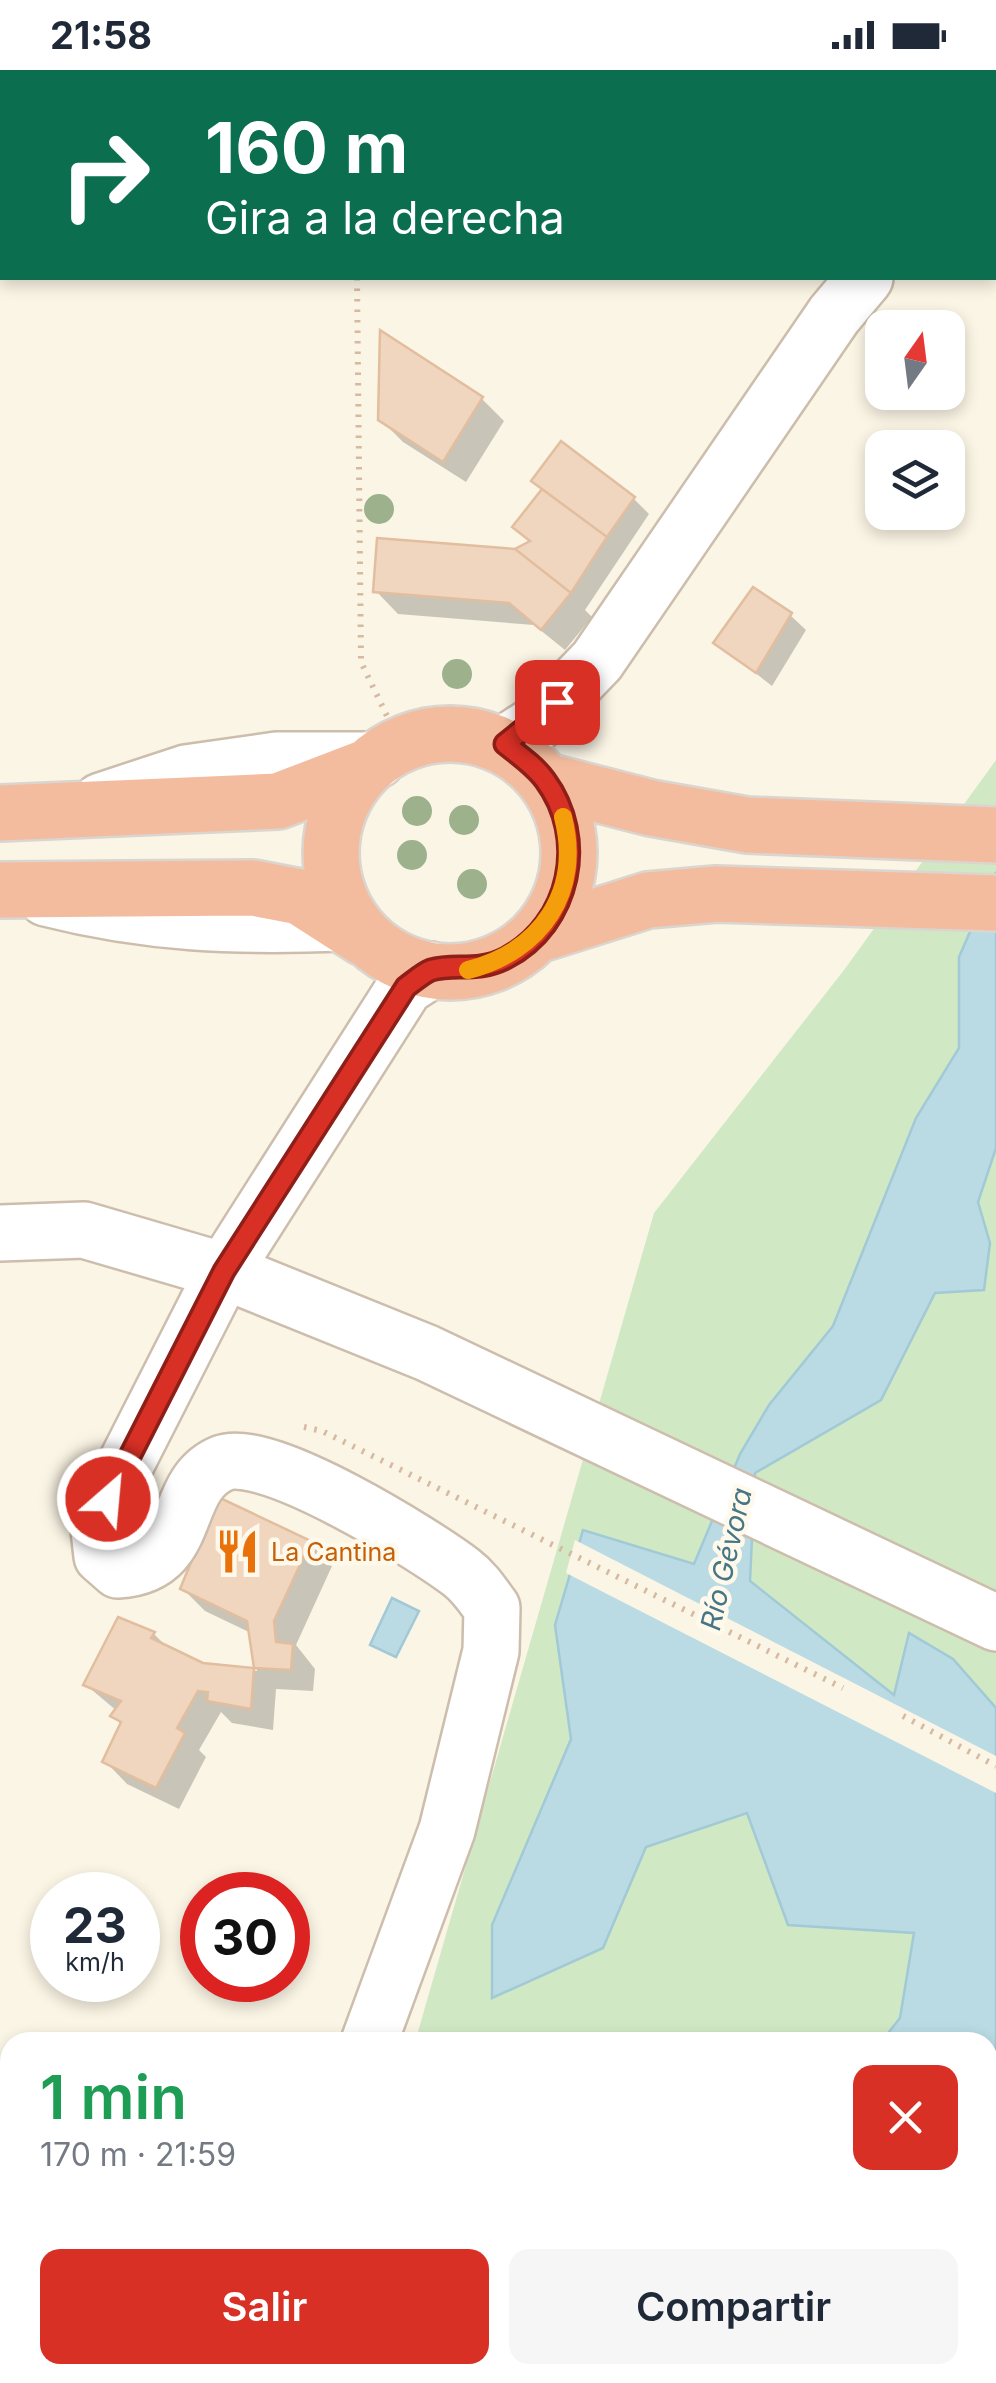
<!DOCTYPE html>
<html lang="es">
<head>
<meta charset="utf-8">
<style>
	:root { --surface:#fff; --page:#f6f6f7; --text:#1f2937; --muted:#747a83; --accent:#d93025 }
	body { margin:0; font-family:Inter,sans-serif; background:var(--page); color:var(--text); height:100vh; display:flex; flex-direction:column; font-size:38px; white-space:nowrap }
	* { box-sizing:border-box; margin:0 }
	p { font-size:32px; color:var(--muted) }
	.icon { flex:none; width:55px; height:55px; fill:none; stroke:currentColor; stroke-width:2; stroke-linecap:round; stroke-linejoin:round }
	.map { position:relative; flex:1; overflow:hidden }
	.side { position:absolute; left:0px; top:1962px; width:998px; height:352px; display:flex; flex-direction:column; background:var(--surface); border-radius:30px 30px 0 0; box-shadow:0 5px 15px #0003 }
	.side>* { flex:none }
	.banner { position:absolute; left:0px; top:0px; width:998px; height:210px; box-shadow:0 5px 15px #0003; background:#0b6e4f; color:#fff; overflow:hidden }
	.needle { width:65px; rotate:14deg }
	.buttons { position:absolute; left:865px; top:240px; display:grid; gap:20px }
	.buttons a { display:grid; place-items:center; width:100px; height:100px; border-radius:20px; background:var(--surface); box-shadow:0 5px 15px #0003; font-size:50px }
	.speed { position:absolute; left:30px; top:1802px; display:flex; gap:20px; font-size:50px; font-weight:700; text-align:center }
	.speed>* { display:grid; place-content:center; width:130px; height:130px; border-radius:50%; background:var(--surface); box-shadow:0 5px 15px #0003; line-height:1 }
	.speed small { font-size:25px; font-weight:400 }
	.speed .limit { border:15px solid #d22; background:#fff; color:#111 }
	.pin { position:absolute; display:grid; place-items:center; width:85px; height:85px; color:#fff; margin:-42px; border-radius:20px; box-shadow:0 5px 15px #0006 }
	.me { position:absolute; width:110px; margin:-55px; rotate:27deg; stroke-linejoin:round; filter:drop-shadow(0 0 8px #0008) }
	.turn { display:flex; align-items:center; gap:35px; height:210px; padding:0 40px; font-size:45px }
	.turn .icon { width:130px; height:130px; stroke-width:2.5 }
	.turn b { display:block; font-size:70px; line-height:85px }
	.round { display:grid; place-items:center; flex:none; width:105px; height:105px; border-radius:20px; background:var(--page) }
	.head { display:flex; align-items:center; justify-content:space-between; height:170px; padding:0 40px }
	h1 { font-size:60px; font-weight:600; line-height:75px; color:#1e9e55 }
	.primary-button { display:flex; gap:20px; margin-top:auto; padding:20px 40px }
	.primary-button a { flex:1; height:115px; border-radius:20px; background:var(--accent); color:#fff; font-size:40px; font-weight:600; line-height:115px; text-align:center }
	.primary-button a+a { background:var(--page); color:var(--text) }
	.status { display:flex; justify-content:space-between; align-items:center; height:70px; padding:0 50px; background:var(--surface); direction:ltr }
	.status svg { height:28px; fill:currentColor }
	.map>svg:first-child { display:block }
</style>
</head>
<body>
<div class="status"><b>21:58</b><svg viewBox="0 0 49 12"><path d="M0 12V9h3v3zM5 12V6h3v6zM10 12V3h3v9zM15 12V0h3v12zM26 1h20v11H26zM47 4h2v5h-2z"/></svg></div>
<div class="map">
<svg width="996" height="2313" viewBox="0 0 996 2313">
	<rect width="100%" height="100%" fill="#fbf5e5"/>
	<path fill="#d0e9c4" d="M996,690V2211L988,2256V1972H415L654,1143L844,900Z
		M319,2305H978L977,2313H317Z"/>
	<path fill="#badbe4" stroke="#a1c9d6" stroke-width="2.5" d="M996,802V1078L978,1132L990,1173L984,1220L935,1223L881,1330L755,1403L750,1511L894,1625L909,1563L953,1589L996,1638V2002L988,2010V1972H881L900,1948L914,1863L788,1855L747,1743L646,1777L603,1878L492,1928V1855L571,1669L555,1555L583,1460L694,1494L740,1384L769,1335L833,1256L916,1048L959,978V887Z
		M392,1528L419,1541L396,1587L370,1575Z
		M529,2305H823L822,2313H525Z"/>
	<path fill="#fbf5e5" d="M575,1470L996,1686V1723L566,1503Z"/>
	<path fill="#0003" d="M650,0H838L840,2H653Z
		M482,329L504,351L466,412L403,372L380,349Z
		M634,429L649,444L585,540L592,547L565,580L534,555L398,544L376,521L516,482L531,473L515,457Z
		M790,545L806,560L772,616L716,572Z
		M310,1473L332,1496L296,1575L315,1599L313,1621L276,1619L273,1660L232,1653L221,1642L199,1680L206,1687L179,1739L127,1714L105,1691L122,1655L113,1646L117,1641L86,1615L119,1550L154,1564L169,1579L202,1596L257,1601L251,1563L205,1541L183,1519Z"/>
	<path fill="#f0d6be" stroke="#e2be9f" stroke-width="2.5" d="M380,260L483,327L443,392L378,350Z
		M561,371L635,427L607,467L531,411Z
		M542,419L607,467L571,523L515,479L530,471L512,457Z
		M377,468L515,479L571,523L541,560L509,533L373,522Z
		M753,517L792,543L756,603L713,573Z
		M218,1427L311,1471L274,1551L276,1572L293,1574L291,1600L254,1598L247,1551L180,1519Z
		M118,1547L155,1562L151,1568L203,1593L254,1598L251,1639L207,1631L208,1622L198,1621L177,1658L185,1663L156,1718L102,1692L121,1652L110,1646L121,1631L83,1615Z"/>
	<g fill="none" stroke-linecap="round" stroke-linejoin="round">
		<defs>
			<path id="minor" d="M995,52L996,51
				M505,674L537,653L597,591L834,245L865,208
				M101,731L186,703L277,690H377
				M46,828C148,854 236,857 342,853
				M0,1163L84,1160L224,1201L427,1283L996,1553
				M369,1972L447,1760L491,1581L492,1538C483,1526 475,1513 462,1503C424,1474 267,1376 223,1393C168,1415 197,1495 118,1500L102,1486L99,1460L108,1429L224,1201L405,917L431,900
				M223,2313L226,2305"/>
			<path id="highway" d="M331 783a119 119 0 1 1 238 0a119 119 0 1 1-238 0Z
				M546,711L651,738L747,755L996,765
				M0,743L278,731L367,697
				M0,820L253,818L300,827L364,868
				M537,865L648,830L716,824L996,833"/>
		</defs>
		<use href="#minor" stroke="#cdbdac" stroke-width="60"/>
		<use href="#highway" stroke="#dbd5d0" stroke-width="60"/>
		<path stroke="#d5baa1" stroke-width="6" stroke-dasharray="2.5 8" stroke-linecap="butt" d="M354,0V2
			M357,208L361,592L387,646
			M304,1357L322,1361L843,1618
			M903,1646L996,1696
			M988,2313L996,2292"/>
		<use href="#minor" stroke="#fff" stroke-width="55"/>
		<use href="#highway" stroke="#f4bc9e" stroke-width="55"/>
		<defs>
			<path id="rail" d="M0,2266H10
				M885,2305L996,2311"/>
		</defs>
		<use href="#rail" stroke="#b8a4c5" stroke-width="11"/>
		<use href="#rail" stroke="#fef9eb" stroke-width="8" stroke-dasharray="22" stroke-linecap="butt"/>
	</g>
	<g fill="#9cb18c">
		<circle cx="379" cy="439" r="15"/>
		<circle cx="457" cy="604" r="15"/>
		<circle cx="417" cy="741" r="15"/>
		<circle cx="464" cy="750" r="15"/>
		<circle cx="412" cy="785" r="15"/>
		<circle cx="472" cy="814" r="15"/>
	</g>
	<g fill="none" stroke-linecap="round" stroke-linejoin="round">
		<defs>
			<path id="route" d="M108,1429L224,1201L406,917C413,912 423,903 431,900C455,893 477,903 506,888C571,854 588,768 545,710C535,696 519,685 505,674L557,632"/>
		</defs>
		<use href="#route" stroke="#8d1f18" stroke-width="25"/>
		<use href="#route" stroke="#d93025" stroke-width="18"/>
		<path stroke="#f59e0b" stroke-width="18" d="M468,900C542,881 582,821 563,747"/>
	</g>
	<defs>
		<symbol id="restaurant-bare" viewBox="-9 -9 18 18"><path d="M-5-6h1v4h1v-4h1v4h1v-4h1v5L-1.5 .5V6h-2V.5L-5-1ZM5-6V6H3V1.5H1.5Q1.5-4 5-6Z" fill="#e8710a" stroke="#fef9eb" stroke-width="2.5" paint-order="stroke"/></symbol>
	</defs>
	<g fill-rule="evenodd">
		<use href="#restaurant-bare" x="206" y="1450" width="63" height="63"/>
	</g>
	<g text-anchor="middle" stroke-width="9" stroke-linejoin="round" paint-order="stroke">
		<g font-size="25" fill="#c56008" stroke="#fef9eb" text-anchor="start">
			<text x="271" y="1491">La Cantina</text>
		</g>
		<g font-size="28" font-style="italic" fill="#467686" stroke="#fef9eb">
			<text transform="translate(726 1489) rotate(-77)" y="10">Río Gévora</text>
		</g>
	</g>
</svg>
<div class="buttons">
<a><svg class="needle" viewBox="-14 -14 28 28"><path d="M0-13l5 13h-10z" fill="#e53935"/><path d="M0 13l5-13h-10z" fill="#747a83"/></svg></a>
<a><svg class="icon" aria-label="layers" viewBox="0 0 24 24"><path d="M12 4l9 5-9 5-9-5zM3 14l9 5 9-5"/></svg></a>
</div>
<div class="speed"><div>23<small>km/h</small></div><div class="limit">30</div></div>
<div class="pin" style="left:557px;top:632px;background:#d93025"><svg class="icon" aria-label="arrive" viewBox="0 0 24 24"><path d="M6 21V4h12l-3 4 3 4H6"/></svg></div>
<svg class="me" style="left:108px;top:1429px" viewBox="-20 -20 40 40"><circle r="17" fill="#d93025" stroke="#fff" stroke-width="3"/><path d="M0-11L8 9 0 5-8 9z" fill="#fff"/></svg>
<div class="banner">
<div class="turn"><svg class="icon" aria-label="right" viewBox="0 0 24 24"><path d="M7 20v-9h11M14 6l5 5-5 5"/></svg><div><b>160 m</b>Gira a la derecha</div></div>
</div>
<section class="side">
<div class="head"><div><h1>1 min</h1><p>170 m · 21:59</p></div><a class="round" style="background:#d93025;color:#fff"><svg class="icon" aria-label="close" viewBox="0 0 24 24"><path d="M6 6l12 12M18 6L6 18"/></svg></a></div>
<div class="primary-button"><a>Salir</a><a>Compartir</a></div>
</section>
</div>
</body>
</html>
